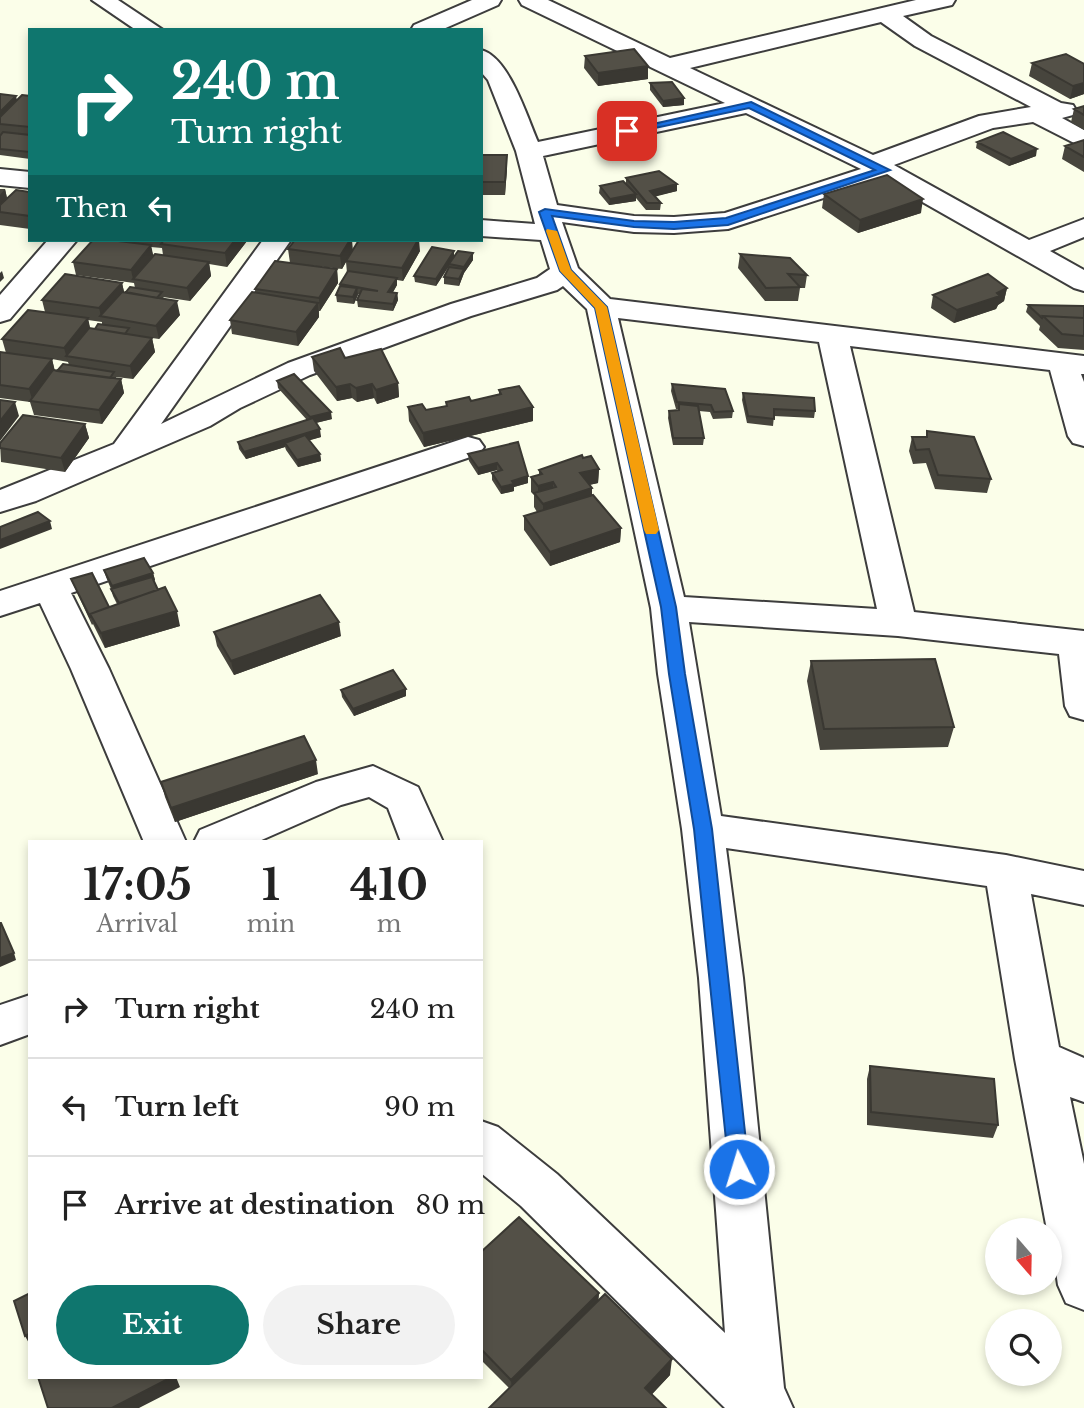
<!DOCTYPE html>
<html lang="en">
<head>
<meta charset="utf-8">
<style>
	:root { --surface:#fff; --page:#f2f2f2; --text:#222; --muted:#767676; --line:#e0e0e0; --accent:#0f766e }
	body { margin:0; font-family:"Libre Baskerville",serif; background:var(--page); color:var(--text); height:100vh; display:flex; flex-direction:column; font-size:26px; white-space:nowrap }
	* { box-sizing:border-box; margin:0 }
	p { font-size:23px; color:var(--muted) }
	.icon { flex:none; width:38px; height:38px; fill:none; stroke:currentColor; stroke-width:2; stroke-linecap:round; stroke-linejoin:round }
	.map { position:relative; flex:1; overflow:hidden }
	.panel { position:absolute; left:28px; top:840px; width:455px; height:539px; display:flex; flex-direction:column; background:var(--surface); border-radius:0px; box-shadow:0 4px 10px #0003 }
	.panel>* { flex:none }
	.banner { position:absolute; left:28px; top:28px; width:455px; height:214px; border-radius:0px; box-shadow:0 4px 10px #0003; background:#0f766e; color:#fff; overflow:hidden }
	.needle { width:46px; rotate:160deg }
	.tools { position:absolute; left:985px; top:1218px; display:grid; gap:14px }
	.tools a { display:grid; place-items:center; width:77px; height:77px; border-radius:50%; background:var(--surface); box-shadow:0 4px 10px #0003; font-size:35px }
	.pin { position:absolute; display:grid; place-items:center; width:60px; height:60px; color:#fff; margin:-30px; border-radius:14px; box-shadow:0 4px 10px #0006 }
	.me { position:absolute; width:77px; margin:-38px; rotate:355deg; stroke-linejoin:round; filter:drop-shadow(0 0 5px #0008) }
	.turn { display:flex; align-items:center; gap:24px; height:147px; padding:0 28px; font-size:32px }
	.turn .icon { width:91px; height:91px; stroke-width:2.5 }
	.turn b { display:block; font-size:49px; line-height:60px }
	.then { display:flex; align-items:center; height:66px; padding:0 28px; background:#0003; gap:14px; font-size:26px }
	.eta { display:flex; justify-content:space-evenly; align-items:center; height:119px; text-align:center }
	.eta b { font-size:42px; font-weight:700; line-height:49px }
	.button { display:flex; gap:14px; margin-top:auto; padding:14px 28px }
	.button a { flex:1; height:80px; border-radius:42px; background:var(--accent); color:#fff; font-size:28px; font-weight:700; line-height:80px; text-align:center }
	.button a+a { background:var(--page); color:var(--text) }
	ul { padding:0; list-style:none }
	li { display:flex; align-items:center; gap:21px; height:98px; padding:0 28px; border-top:2px solid var(--line) }
	li div { flex:1 }
	li b { display:block; font-size:26px }
	li em { font-style:normal }
	.map>svg:first-child { display:block }
</style>
</head>
<body>
<div class="map">
<svg width="1084" height="1408" viewBox="0 0 1084 1408">
	<rect width="100%" height="100%" fill="#fbfee9"/>
	<g fill="none" stroke-linecap="round" stroke-linejoin="round">
		<defs>
			<path id="minor" d="M92,0H118L163,30H136Z
				M472,0H501L498,5L441,30H411L414,25Z
				M519,0H548L670,58L916,0H955L952,5L903,16L931,36L1061,103L1073,105L1076,110L1073,115L1062,118L1084,130V148L1033,122L993,128L894,165L1029,240L1084,219V237L1050,251L1084,270V291L1074,288L882,179L728,229L674,233L634,232L562,222L578,268L610,299L1084,356V374H1081L1084,382V446L1073,443L1068,436L1050,370L850,346L914,612L1084,631V720L1070,716L1065,706L1059,654L898,636L689,622L721,816L1006,855L1084,871V905L1031,894L1059,1047L1084,1058V1102L1070,1097L1084,1164V1310L1066,1303L1058,1285L1050,1230H1047L1015,1059L987,886L726,848L743,978L784,1388L793,1408H725L521,1206L481,1173V1121L498,1127L557,1174L725,1333L699,978L682,829L658,674L651,608L587,309L563,286L557,290L471,316L310,375L240,408L210,426L36,501L0,512V490L114,444L263,240H291L161,424L288,363L451,304L537,278L550,269L541,240L481,236V220L535,224L516,151L488,80L481,72V50C509,57 527,117 538,142L725,103L522,5ZM881,22L915,46L1031,107L979,116L873,155L690,68ZM746,113L861,169L725,213L674,217L634,216L557,205L543,156ZM618,318L819,342L877,609L684,597Z
				M0,169L30,172V188L0,185Z
				M48,240H77L10,319L0,322V295Z
				M468,437L479,440L484,447L479,454L71,593L109,669L186,842H144L71,669L40,603L0,616V591Z
				M373,766L418,787L443,842H401L388,808L369,797L341,805L257,842H194L200,830L316,782Z
				M30,995V1034L0,1045V1005Z"/>
		</defs>
		<use href="#minor" stroke="#3d3d3d" stroke-width="4"/>
		<use href="#minor" fill="#fff" fill-rule="evenodd"/>
	</g>
	<path fill="#47453d" fill-rule="evenodd" d="M585,56L648,66V79L598,86L584,68Z
		M1032,63L1084,64V94L1070,99L1029,76Z
		M650,83L684,105L663,107L650,90Z
		M0,94L17,100L30,96V159L0,155Z
		M1084,106V130L1071,122L1074,109Z
		M1084,140V172L1062,159L1065,146Z
		M977,142L1036,156L1009,166L976,148Z
		M481,155L507,167L505,195H481Z
		M626,178L677,184V191L655,196L661,203L660,210H646L636,198V201L609,205L599,193L600,186L626,183Z
		M0,189H5L7,198L30,192V229L0,225Z
		M824,194L921,213L858,233L822,208Z
		M93,240L247,241L227,267L209,264L211,276L190,301L163,297L180,315L159,339L152,338L155,352L133,379L116,377V379H121L124,393L102,424L34,415L30,402L0,398V352L6,353L2,339L45,312L42,300L122,283L124,292H126L135,288L134,283L76,275L73,262ZM151,247L162,248L163,255L153,256ZM88,320L102,322V325L95,329H90ZM52,359L68,362L69,365L57,371H55Z
		M288,249H353L420,251L403,281L397,280V285L393,292L397,293L398,300L393,311L358,307L357,300L360,295L358,294L354,304L337,302L336,295L340,287V284L347,273L346,262L342,269L290,263Z
		M473,253V260L464,273L459,286L444,284V277L449,266L436,286L415,282L414,276L454,256Z
		M740,254L807,275L805,288H800L798,301H765L738,268Z
		M337,269L338,283L320,311H319V317L298,346L232,334L230,320L256,293L255,289Z
		M1007,288L1004,301L998,305L996,309L954,323L931,308L933,295Z
		M1028,305L1084,306V350L1058,348L1039,330L1040,326L1026,312Z
		M312,357L345,358L398,383L399,397L377,404L374,398L357,402L352,398L337,401L314,371Z
		M277,381L332,419L316,423L321,437L309,440L320,454L321,461L298,467L286,450L285,447L246,459L239,449L238,442L307,420L278,388Z
		M672,384L733,411L732,418L713,419L710,412L699,411L704,438L703,445H673L668,418L669,411L678,410V409H676L671,391Z
		M499,390L533,407V421L424,447L409,421L408,407L426,410L446,406V402L471,401L499,394Z
		M743,393L815,411L814,418L774,416L773,426L747,423L742,400Z
		M85,424L89,438L65,472L1,462L0,443Z
		M927,431L991,479L987,493L935,489L926,463L913,464L909,451L912,437H926Z
		M518,442L528,476V483L514,487V491L501,494L492,480V473L498,472L497,470L478,475L469,461L468,454Z
		M583,458L599,469L598,483L589,485L592,495L621,528L620,542L550,566L524,530V516L537,512L534,507V495L531,492V477L539,475V470Z
		M104,570L153,573L155,580L154,581L158,590L180,626L105,648L93,624L92,625L74,586L71,579L109,607L117,604L113,596L111,589L106,577Z
		M214,632L341,636L234,675L217,646Z
		M811,661L954,727L948,747L820,750L807,681Z
		M341,690L406,696L354,716L342,697Z
		M318,774L175,822L165,797L161,782Z
		M870,1066L998,1125L993,1138L867,1125V1079Z
		M481,1252L599,1293L598,1301L670,1375L652,1394L509,1388L481,1360Z"/>
	<path fill="#3a3832" d="M648,66V79L598,86V73Z
		M1084,83V94L1070,99L1073,86Z
		M16,96L19,108L0,124V112Z
		M684,98V105L663,107V101Z
		M1037,149L1036,156L1009,166L1011,159Z
		M507,155V167L505,195V182Z
		M677,184V191L650,198V191Z
		M5,189L8,203L0,212V195Z
		M636,194V201L609,205L610,199Z
		M923,199L921,213L858,233L860,220Z
		M235,240L247,241L227,267L225,253Z
		M350,240H352L353,251L346,261V262L342,269L340,256Z
		M418,240H419L420,251L403,281L402,268Z
		M151,245L154,259L133,279L134,284L131,270Z
		M454,251V258L436,286V279Z
		M473,253V260L464,273L459,286V279L464,267Z
		M209,262L211,276L190,301L187,288Z
		M337,269L338,283L320,311L319,298Z
		M2,271L4,278L0,282V273Z
		M397,278V285L389,299L388,292Z
		M122,283L125,296L101,316L99,308Z
		M357,288L358,295L354,304L353,297Z
		M1007,288L1004,301L998,305L996,309L954,323L957,310Z
		M397,293L398,300L393,311V304Z
		M177,301L180,315L159,339L156,326Z
		M318,303L319,317L298,346L296,332Z
		M88,318L91,332L66,356L68,362L64,348Z
		M152,338L155,352L133,379L130,366Z
		M52,359L55,373L33,402L29,389Z
		M121,379L124,393L102,424L99,410Z
		M398,383L399,397L377,404L376,390Z
		M350,384L352,398L337,401L336,387Z
		M372,384L374,398L357,402L356,388Z
		M15,402L19,416L0,441V421Z
		M533,407V421L424,447L423,433Z
		M331,412L332,419L311,424L310,417Z
		M85,424L89,438L65,472L61,458Z
		M320,429L321,437L287,447L285,443V447L246,459L244,452Z
		M320,454L321,461L298,467L297,460Z
		M497,463V470L478,475V468Z
		M599,469L598,483L580,487V473Z
		M528,476V483L514,487V491L501,494V487L512,481Z
		M553,482V496L538,498V486Z
		M592,488V502L543,519V504Z
		M50,521L52,529L0,549V540Z
		M621,528L620,542L550,566V552Z
		M153,573L155,580L114,593L112,586Z
		M177,611L180,626L105,648L101,633Z
		M339,622L341,636L234,675L231,661Z
		M406,689V696L354,716L353,709Z
		M316,760L318,774L175,822L171,808Z
		M14,953L16,960L0,967V958Z
		M599,1293L598,1305L512,1391L511,1380Z
		M30,1333V1345L25,1336Z
		M672,1359L670,1375L643,1404L645,1388Z
		M172,1377H176L180,1387L139,1408H112Z"/>
	<path fill="#535047" stroke="#3a3832" stroke-width="2" d="M634,49L648,66L598,73L585,56Z
		M1066,54L1084,64V83L1073,86L1032,63Z
		M672,82L684,98L663,101L650,83Z
		M0,94L16,96L0,112Z
		M22,95L30,96V127L0,124V117Z
		M1084,106V115L1074,109Z
		M3,132L30,135V152L0,149V136Z
		M1003,132L1037,149L1011,159L977,142Z
		M1084,140V157L1065,146Z
		M481,155H507L505,182H481Z
		M659,171L677,184L650,191L661,203H647L626,178Z
		M887,175L923,199L860,220L824,194Z
		M623,181L636,194L610,199L600,186Z
		M16,190L30,192V216L0,212V205Z
		M93,240H110L151,245L131,270L73,262Z
		M164,240H235L225,253L161,244Z
		M295,240H350L340,256L288,249Z
		M359,240H418L402,268L346,261Z
		M432,247L454,251L436,279L414,276Z
		M458,251L473,253L464,267L449,264Z
		M155,254L209,262L187,288L133,279Z
		M740,254L790,258L807,275L788,274L800,287L766,288Z
		M275,261L337,269L319,298L255,289Z
		M449,267L464,269L459,279L444,277Z
		M348,271L397,278L388,292L397,293L393,304L357,300L362,289L378,291L340,284Z
		M65,274L122,283L99,308L42,300Z
		M988,274L1007,288L997,293L1000,296L957,310L933,295Z
		M340,286L357,288L353,297L336,295Z
		M130,287L162,292L157,298L126,292Z
		M122,292L177,301L156,326L100,316Z
		M252,292L318,303L296,332L230,320Z
		M1028,305L1084,306V318L1043,316L1042,318Z
		M28,310L88,318L64,348L2,339Z
		M1043,316L1084,318V336L1062,334Z
		M98,324L129,328L125,334L95,329Z
		M89,328L152,338L130,366L66,356Z
		M340,348L345,358L381,349L398,383L376,390L372,384L356,388L350,384L336,387L312,357Z
		M0,352L52,359L29,389L0,385Z
		M63,364L114,372L110,378L57,371Z
		M53,370L121,379L99,410L30,401Z
		M294,374L331,412L310,417L277,381Z
		M672,384L725,389L733,411L714,412L711,405L677,402Z
		M519,386L533,407L423,433L408,407L422,404L426,410L447,406L446,402L469,397L471,401L501,394L499,390Z
		M743,393L814,398L815,411L774,409V419L748,416Z
		M0,400L15,402L0,421Z
		M679,404L698,406L704,438H673L669,411L679,410Z
		M23,415L85,424L61,458L0,448V443Z
		M313,418L320,429L244,452L238,442Z
		M927,431L974,437L991,479L938,475L929,449L916,450L912,437H927Z
		M305,435L320,454L297,460L285,443Z
		M518,442L528,476L512,481L514,484L501,487L492,473L502,470L497,463L478,468L468,454Z
		M582,455L583,458L591,456L599,469L580,473L592,488L543,504L534,493L556,487L553,482L538,486L531,477L542,474L539,470Z
		M593,495L621,528L550,552L524,516Z
		M38,512L50,521L0,540V527Z
		M144,558L153,573L112,586L104,570Z
		M92,573L109,607L90,614L91,617H90L71,579Z
		M152,577L158,590L119,603L111,589Z
		M165,587L177,611L101,633L90,614Z
		M320,595L339,622L231,661L214,632Z
		M935,659L954,727L824,729L811,661Z
		M393,670L406,689L353,709L341,690Z
		M304,736L316,760L171,808L161,782Z
		M0,923H1L14,953L0,958Z
		M870,1066L994,1079L998,1125L871,1112Z
		M519,1217L599,1293L511,1380L481,1349V1252Z
		M30,1293V1333L25,1336L14,1301Z
		M605,1294L672,1359L645,1388L666,1408H489Z
		M38,1377H172L112,1408H48Z"/>
	<path fill="#1a73e8" stroke="#114b97" stroke-width="2" d="M751,102L890,170L728,225L674,229L634,227L552,216L571,270L607,307L676,607L685,674L712,829L749,1169L746,1176L739,1179L732,1176L729,1169L694,829L669,674L661,607L595,308L560,271L539,212L545,209L634,221L674,222L726,218L875,170L749,108L627,134L622,131Z"/>
	<path fill="#f59e0b" d="M547,229L557,231L571,270L607,307L659,530L656,534H646L644,530L595,308L560,271L546,231Z"/>
</svg>
<div class="tools">
<a><svg class="needle" viewBox="-14 -14 28 28"><path d="M0-13l5 13h-10z" fill="#e53935"/><path d="M0 13l5-13h-10z" fill="#767676"/></svg></a>
<a><svg class="icon" aria-label="search" viewBox="0 0 24 24"><circle cx="10" cy="10" r="6"/><path d="M15 15l6 6"/></svg></a>
</div>
<div class="pin" style="left:627px;top:131px;background:#d93025"><svg class="icon" aria-label="arrive" viewBox="0 0 24 24"><path d="M6 21V4h12l-3 4 3 4H6"/></svg></div>
<svg class="me" style="left:739px;top:1169px" viewBox="-20 -20 40 40"><circle r="17" fill="#1a73e8" stroke="#fff" stroke-width="3"/><path d="M0-11L8 9 0 5-8 9z" fill="#fff"/></svg>
<div class="banner">
<div class="turn"><svg class="icon" aria-label="right" viewBox="0 0 24 24"><path d="M7 20v-9h11M14 6l5 5-5 5"/></svg><div><b>240 m</b>Turn right</div></div>
<div class="then">Then<svg class="icon" aria-label="left" viewBox="0 0 24 24"><path d="M17 20v-9H6M10 6l-5 5 5 5"/></svg></div>
</div>
<section class="panel">
<div class="eta">
<div><b>17:05</b><p>Arrival</p></div>
<div><b>1</b><p>min</p></div>
<div><b>410</b><p>m</p></div>
</div>
<ul>
<li><svg class="icon" aria-label="right" viewBox="0 0 24 24"><path d="M7 20v-9h11M14 6l5 5-5 5"/></svg><div><b>Turn right</b></div><em>240 m</em></li>
<li><svg class="icon" aria-label="left" viewBox="0 0 24 24"><path d="M17 20v-9H6M10 6l-5 5 5 5"/></svg><div><b>Turn left</b></div><em>90 m</em></li>
<li><svg class="icon" aria-label="arrive" viewBox="0 0 24 24"><path d="M6 21V4h12l-3 4 3 4H6"/></svg><div><b>Arrive at destination</b></div><em>80 m</em></li>
</ul>
<div class="button"><a>Exit</a><a>Share</a></div>
</section>
</div>
</body>
</html>
